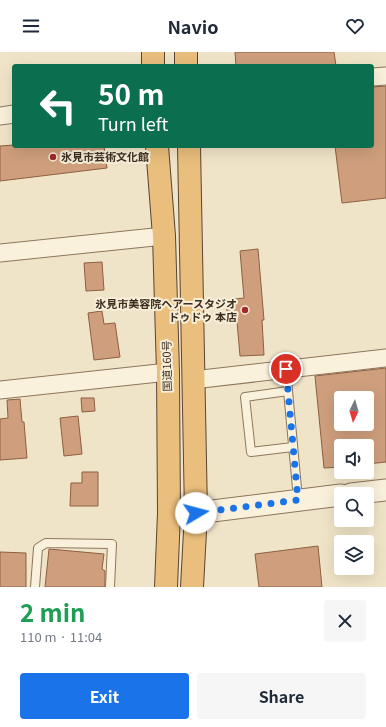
<!DOCTYPE html>
<html lang="en">
<head>
<meta charset="utf-8">
<style>
	:root { --surface:#fff; --page:#f6f6f7; --text:#1f2937; --muted:#747a83; --accent:#1a73e8 }
	body { margin:0; font-family:Georgia,"Noto Sans JP",serif; background:var(--page); color:var(--text); height:100vh; display:flex; flex-direction:column; font-size:15px; white-space:nowrap }
	* { box-sizing:border-box; margin:0 }
	p { font-size:13px; color:var(--muted) }
	.icon { flex:none; width:22px; height:22px; fill:none; stroke:currentColor; stroke-width:2; stroke-linecap:round; stroke-linejoin:round }
	.map { position:relative; height:535px; overflow:hidden }
	.side { display:flex; flex-direction:column; background:var(--surface); flex:1 }
	.side>* { flex:none }
	.top-card { position:absolute; left:12px; top:12px; width:362px; height:84px; border-radius:4px; box-shadow:0 4px 16px #0002; background:#0b6e4f; color:#fff; overflow:hidden }
	.needle { width:26px; rotate:185deg }
	.fabs { position:absolute; left:334px; top:339px; display:grid; gap:8px }
	.fabs a { display:grid; place-items:center; width:40px; height:40px; border-radius:4px; background:var(--surface); box-shadow:0 4px 16px #0002; font-size:20px }
	.pin { position:absolute; display:grid; place-items:center; width:34px; height:34px; color:#fff; margin:-17px; border:2px solid #fff; border-radius:50%; box-shadow:0 1px 4px #0007 }
	.me { position:absolute; width:44px; margin:-22px; rotate:82deg; stroke-linejoin:round; filter:drop-shadow(0 0 3px #0008) }
	.turn { display:flex; align-items:center; gap:14px; height:84px; padding:0 20px; font-size:18px }
	.turn .icon { width:52px; height:52px; stroke-width:2.5 }
	.turn b { display:block; font-size:28px; line-height:34px }
	.round { display:grid; place-items:center; flex:none; width:42px; height:42px; border-radius:4px; background:var(--page) }
	.overview { display:flex; align-items:center; justify-content:space-between; height:68px; padding:0 20px }
	h1 { font-size:24px; font-weight:700; line-height:30px; color:#1e9e55 }
	.primary-button { display:flex; gap:8px; margin-top:auto; padding:8px 20px }
	.primary-button a { flex:1; height:46px; border-radius:4px; background:var(--accent); color:#fff; font-size:16px; font-weight:700; line-height:46px; text-align:center }
	.primary-button a+a { background:var(--page); color:var(--text) }
	header { display:flex; justify-content:space-between; align-items:center; height:52px; padding:0 20px; background:var(--surface); font-size:18px; font-weight:700 }
	.map>svg:first-child { display:block }
</style>
</head>
<body>
<header><svg class="icon" aria-label="menu" viewBox="0 0 24 24"><path d="M4 6h16M4 12h16M4 18h16"/></svg>Navio<svg class="icon" aria-label="heart" viewBox="0 0 24 24"><path d="M12 20l-8-8c-3-5 5-10 8-4 3-6 11-1 8 4z"/></svg></header>
<div class="map">
<svg width="386" height="535" viewBox="0 0 386 535">
	<rect width="100%" height="100%" fill="#f0e4c8"/>
	<path fill="#cf9f7d" stroke="#8d5f41" fill-rule="evenodd" d="M235,0H334L336,14H236Z
		M386,34V146L342,151L335,94H372V35Z
		M14,93V94H104L107,116L0,129V94Z
		M258,197L264,268H262L264,303L240,304L237,270H228L226,248L244,246L240,199Z
		M102,210L104,238L86,239L84,211Z
		M102,259L104,272L115,271L120,305L94,308L88,261Z
		M386,316V410L367,412V394H341V415L324,416L315,324ZM341,346H367V372H341Z
		M81,346H94L95,359L82,360Z
		M20,347L22,370H24L27,406L0,408V367L8,366L7,348Z
		M78,364L82,402L64,404L60,366Z
		M82,420H98V454H70L71,431H82Z
		M318,494L322,535H259L255,502Z
		M49,497L104,502L102,517L105,519V535H45Z
		M0,500L26,501V535H0Z"/>
	<g fill="none" stroke-linecap="round" stroke-linejoin="round">
		<defs>
			<path id="service" d="M286,317L298,447
				M288,339L245,345L251,400L293,395
				M35,535L38,496L46,491L112,492L110,535"/>
			<path id="minor" d="M372,25L386,24
				M0,64L14,62
				M0,201L164,184
				M193,328L386,306
				M0,338L168,320"/>
			<path id="tertiary" d="M351,442L386,438
				M169,461H196L341,443"/>
			<path id="trunk" d="M153,0V14
				M186,0V14
				M157,94L164,184L168,320L169,461L166,535
				M189,94L196,461L192,535"/>
		</defs>
		<use href="#service" stroke="#8d765c" stroke-width="10"/>
		<use href="#minor" stroke="#8d765c" stroke-width="19"/>
		<use href="#tertiary" stroke="#8d765c" stroke-width="23"/>
		<use href="#trunk" stroke="#5b4430" stroke-width="24"/>
		<use href="#service" stroke="#faf1dc" stroke-width="8"/>
		<use href="#minor" stroke="#faf1dc" stroke-width="17"/>
		<use href="#tertiary" stroke="#faf1dc" stroke-width="21"/>
		<use href="#trunk" stroke="#eabe7c" stroke-width="22"/>
	</g>
	<g fill="none" stroke-linecap="round" stroke-linejoin="round">
		<path stroke="#1a73e8" stroke-width="7" stroke-dasharray="0 12.6" d="M196,461L298,448L286,317"/>
	</g>
	<g fill="#9e2a2b" stroke="#f7eed8" stroke-width="1.5">
		<circle cx="53" cy="105" r="4"/>
		<circle cx="245" cy="258" r="4"/>
	</g>
	<g text-anchor="middle" stroke-width="4" stroke-linejoin="round" paint-order="stroke">
		<g font-size="11" font-weight="bold" fill="#3d2e20" stroke="#f7eed8" text-anchor="start">
			<text x="61" y="109">氷見市芸術文化館</text>
			<text x="237" y="256" text-anchor="end">氷見市美容院ヘアースタジオ<tspan x="237" dy="13">ドゥドゥ 本店</tspan></text>
		</g>
		<g font-size="11" fill="#3d2e20" stroke="#f7eed8">
			<text transform="translate(167 314) rotate(-91)" y="4">国道160号</text>
		</g>
	</g>
</svg>
<div class="fabs">
<a><svg class="needle" viewBox="-14 -14 28 28"><path d="M0-13l5 13h-10z" fill="#e53935"/><path d="M0 13l5-13h-10z" fill="#747a83"/></svg></a>
<a><svg class="icon" aria-label="sound" viewBox="0 0 24 24"><path d="M4 9h4l5-4v14l-5-4H4zM17 9q2 3 0 6"/></svg></a>
<a><svg class="icon" aria-label="search" viewBox="0 0 24 24"><circle cx="10" cy="10" r="6"/><path d="M15 15l6 6"/></svg></a>
<a><svg class="icon" aria-label="layers" viewBox="0 0 24 24"><path d="M12 4l9 5-9 5-9-5zM3 14l9 5 9-5"/></svg></a>
</div>
<div class="pin" style="left:286px;top:317px;background:#d93025"><svg class="icon" aria-label="arrive" viewBox="0 0 24 24"><path d="M6 21V4h12l-3 4 3 4H6"/></svg></div>
<svg class="me" style="left:196px;top:461px" viewBox="-20 -20 40 40"><circle r="19" fill="#fff"/><path d="M0-13L10 11 0 6-10 11z" fill="#1a73e8"/></svg>
<div class="top-card">
<div class="turn"><svg class="icon" aria-label="left" viewBox="0 0 24 24"><path d="M17 20v-9H6M10 6l-5 5 5 5"/></svg><div><b>50 m</b>Turn left</div></div>
</div>
</div>
<section class="side">
<div class="overview"><div><h1>2 min</h1><p>110 m · 11:04</p></div><a class="round"><svg class="icon" aria-label="close" viewBox="0 0 24 24"><path d="M6 6l12 12M18 6L6 18"/></svg></a></div>
<div class="primary-button"><a>Exit</a><a>Share</a></div>
</section>
</body>
</html>
